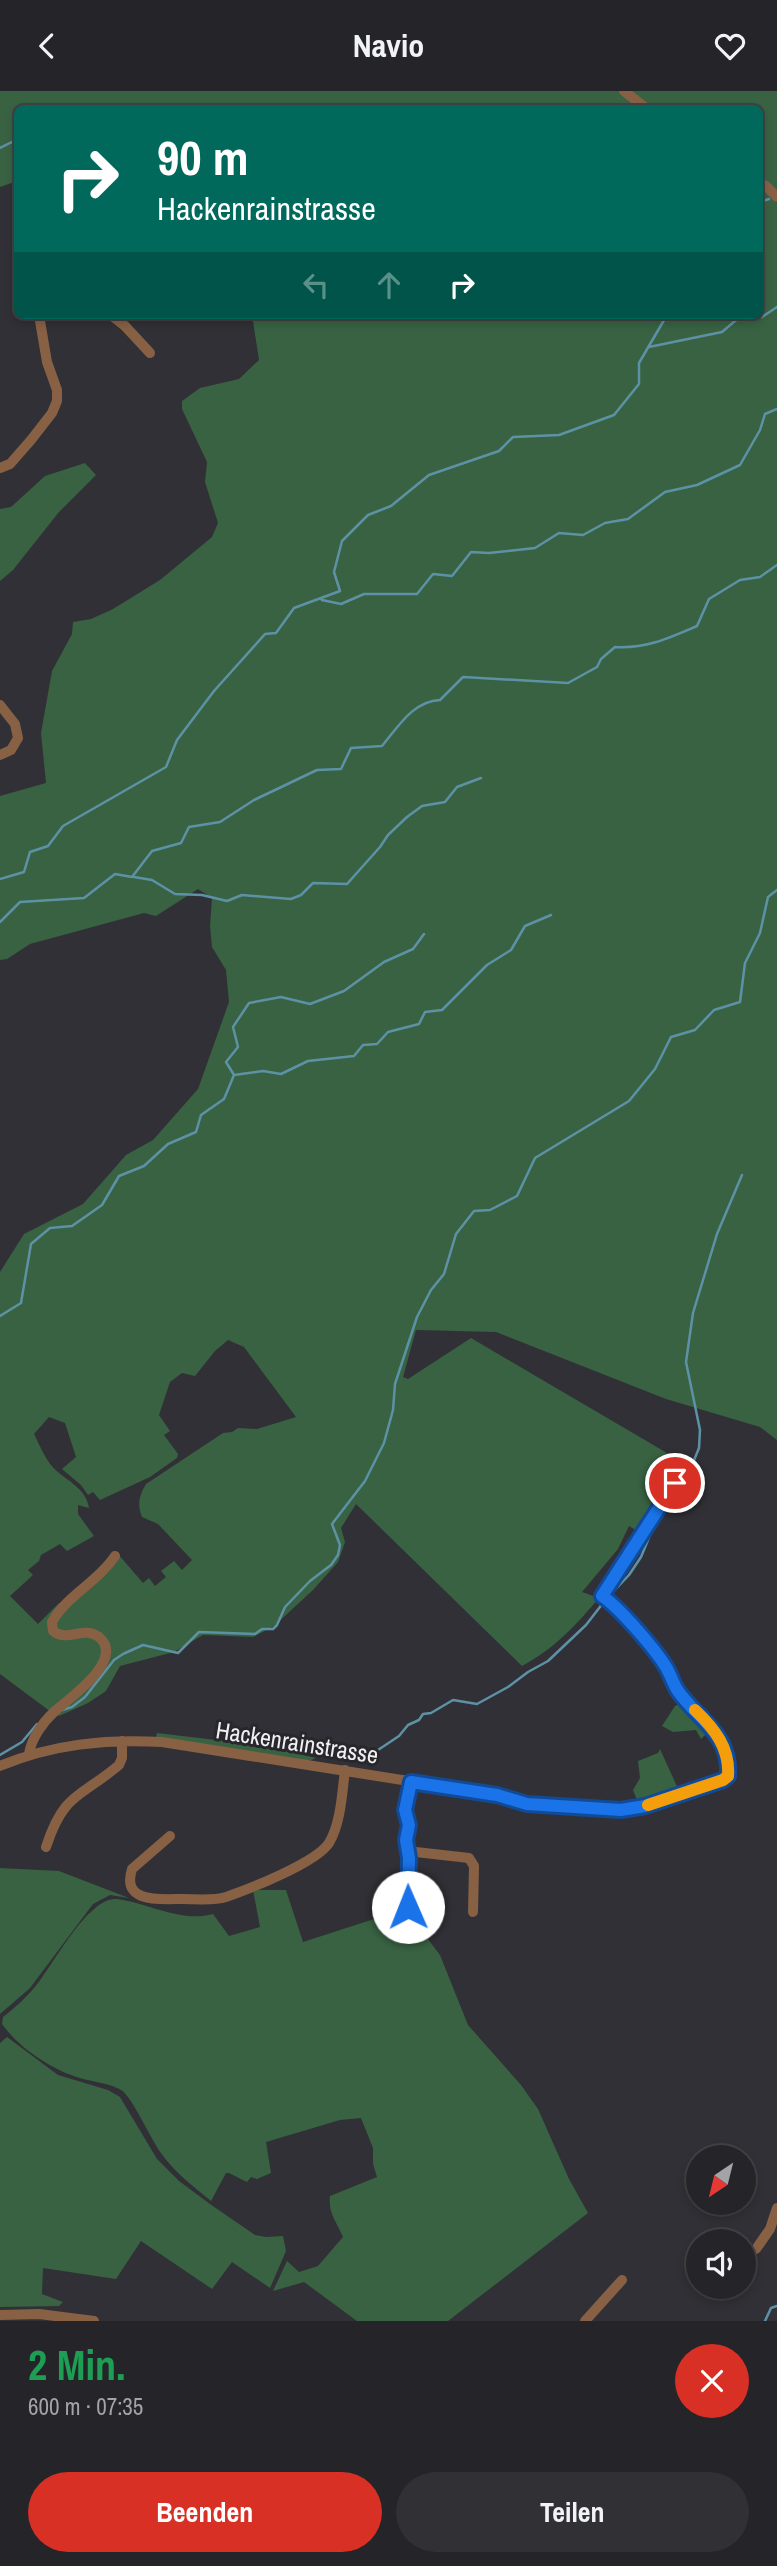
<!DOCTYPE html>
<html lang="de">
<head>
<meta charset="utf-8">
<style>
	:root { --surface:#252428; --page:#313034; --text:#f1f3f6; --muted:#a3a4a8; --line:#424145; --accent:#d93025 }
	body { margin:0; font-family:"Archivo Narrow",sans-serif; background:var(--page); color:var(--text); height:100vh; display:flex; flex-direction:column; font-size:26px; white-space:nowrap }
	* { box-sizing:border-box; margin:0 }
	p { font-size:23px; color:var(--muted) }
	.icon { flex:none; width:38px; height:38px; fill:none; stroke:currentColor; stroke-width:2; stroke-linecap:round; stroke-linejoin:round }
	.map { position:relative; height:2230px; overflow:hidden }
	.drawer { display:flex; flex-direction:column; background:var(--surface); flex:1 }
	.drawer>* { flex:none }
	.hud { position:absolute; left:14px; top:14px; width:749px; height:214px; border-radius:10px; box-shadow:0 4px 10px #0003,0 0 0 2px var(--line); background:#00695c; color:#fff; overflow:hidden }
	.needle { width:46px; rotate:215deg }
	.controls { position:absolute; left:686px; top:2054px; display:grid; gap:14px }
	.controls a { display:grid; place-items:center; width:70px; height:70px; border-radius:50%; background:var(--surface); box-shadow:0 4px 10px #0003,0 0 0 2px var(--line); font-size:35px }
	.pin { position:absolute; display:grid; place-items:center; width:60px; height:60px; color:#fff; margin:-30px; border:4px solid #fff; border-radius:50%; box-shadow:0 2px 7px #0007 }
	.me { position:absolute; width:77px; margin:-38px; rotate:359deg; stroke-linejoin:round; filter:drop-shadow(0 0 5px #0008) }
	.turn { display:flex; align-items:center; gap:24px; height:147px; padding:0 28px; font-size:32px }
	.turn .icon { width:91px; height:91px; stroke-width:2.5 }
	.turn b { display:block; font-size:49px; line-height:60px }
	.lanes { display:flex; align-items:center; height:66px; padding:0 28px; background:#0003; justify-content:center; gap:35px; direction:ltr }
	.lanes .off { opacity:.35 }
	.round { display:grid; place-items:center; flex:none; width:74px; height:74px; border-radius:37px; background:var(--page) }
	.overview { display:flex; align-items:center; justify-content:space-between; height:119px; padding:0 28px }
	h1 { font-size:42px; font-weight:800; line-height:52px; color:#1e9e55 }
	.cta { display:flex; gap:14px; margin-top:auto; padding:14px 28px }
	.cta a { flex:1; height:80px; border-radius:42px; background:var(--accent); color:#fff; font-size:28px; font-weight:800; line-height:80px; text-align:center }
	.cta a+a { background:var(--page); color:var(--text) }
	header { display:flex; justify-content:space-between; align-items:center; height:91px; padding:0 28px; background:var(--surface); font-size:32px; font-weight:800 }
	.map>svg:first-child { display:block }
</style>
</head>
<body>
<header><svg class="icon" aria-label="back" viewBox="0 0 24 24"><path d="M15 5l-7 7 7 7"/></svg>Navio<svg class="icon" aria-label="heart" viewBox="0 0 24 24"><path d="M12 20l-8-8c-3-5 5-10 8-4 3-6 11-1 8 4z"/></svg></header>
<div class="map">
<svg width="777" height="2230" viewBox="0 0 777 2230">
	<rect width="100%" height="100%" fill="#313036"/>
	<path fill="#386242" d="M0,0H619L642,17L18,18L17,90L0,96Z
		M626,0H777V99L760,89V18L649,17Z
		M760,94L768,99L777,112V1349L760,1336L666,1308L496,1241L416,1239L403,1286L408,1288L471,1247L667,1362L676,1370L671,1391L637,1440L629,1435L618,1458L582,1501L599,1507C576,1534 554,1558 522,1575L356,1413L341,1437L345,1451L338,1471L313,1499L274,1535L253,1546L203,1544L174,1561L120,1575L106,1600L88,1612L59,1625L55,1623C73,1603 103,1590 108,1560C96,1521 77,1551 56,1540L54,1533L61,1521L109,1478L118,1463L143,1492L149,1487L155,1495L166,1486L161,1480L174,1470L182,1479L192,1469L158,1433L142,1426C137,1413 139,1405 146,1393L223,1342L232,1341L238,1337L257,1338L296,1326L244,1256L228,1249L215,1260L195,1285L182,1282L170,1291L159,1324L170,1340L164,1344L178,1363L177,1367L150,1386L100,1409L93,1401L88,1404L81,1394L62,1378L76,1366L65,1332L49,1326L34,1343C39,1353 44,1365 51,1374C63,1389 86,1395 89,1417L78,1414V1423L94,1445L67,1460L60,1453L41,1464L39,1470L28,1479L33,1484L10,1505L38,1533L59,1512L62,1514L49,1532L52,1544C70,1554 89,1533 102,1555C105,1584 69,1604 51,1621L0,1583V1181L24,1143L83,1113L126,1064L153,1049L198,998L229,911L226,879L212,856L210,835L212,807L198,798L156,825L144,822L30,853L7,868L0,869V705L46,692L41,642L52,580L72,543L73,531L91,528L113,518L160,489L212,446L218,432L205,391L207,371L182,318V310L200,297L239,288L259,269L252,224H760Z
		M85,372L96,384L59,421L13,479L0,490V418L11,416L45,385Z
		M679,1613L685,1614L708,1641L701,1648L696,1639L673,1641L662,1635L675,1615Z
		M157,1642L259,1654L316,1667L309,1670L156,1647Z
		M660,1658L680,1702L655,1711L637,1709L633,1699L640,1687L638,1670L658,1662Z
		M0,1777L59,1780L129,1807L110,1804L93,1813L30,1897L0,1923Z
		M253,1799H286L303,1851L405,1818L440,1864L468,1934L521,1994L538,2018L569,2088L588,2122L448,2230H357L304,2191L273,2200L287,2170L299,2181L318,2175L343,2146C337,2131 328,2123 330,2105L377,2086L373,2073V2057L361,2027L340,2029L266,2051L271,2082L257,2088L251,2086L247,2091L229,2082H226L211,2110C193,2095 175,2082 161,2062C151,2049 132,2005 121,1999C110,1992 93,1991 80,1987C52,1979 19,1957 2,1933L3,1926C16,1916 28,1905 38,1892C54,1872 89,1805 117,1808C148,1812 182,1832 213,1823L229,1845L260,1836Z
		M7,1946L58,1984L108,1999L120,2006L157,2068L179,2090L210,2113L255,2144L266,2146L283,2145L286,2160L270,2197L232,2171L212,2198L141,2150L116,2188L43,2177L42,2203L63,2211L59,2215L0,2216V1952Z"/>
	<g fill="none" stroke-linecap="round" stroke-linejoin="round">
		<path stroke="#5d92a6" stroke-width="2.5" d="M0,57L18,48
			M760,111L769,108
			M755,224L762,226L777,216
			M649,256L722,241L742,224
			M322,509L341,513L364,503H417L433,483L452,485L471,461L489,462L535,457L559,442L583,444L605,432L628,428L665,401L697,394L740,374L760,339L765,323L777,318
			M134,786L152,789L175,803L202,804L227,810L242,804L291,808L301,804L313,792L347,793L380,756L388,744L407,726L422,715L445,711L457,696L481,687
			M0,788L24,781L30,761L48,755L63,735L166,676L177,649L214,600L265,543L276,542L294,517L340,500L334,481L342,450L368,424L391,415L429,384L499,360L513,346L559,344L614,324L639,293V272L667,224
			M0,831L20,811L84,807L115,783L132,786L152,760L181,752L189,736L220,731L254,709L317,679L341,678L351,657L382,655C398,636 413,610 440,609L463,586L568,592L597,576L601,568L615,556C646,558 669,547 697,535L709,508L740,489L760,486L777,474
			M234,984L263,980L281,983L308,970L354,965L363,954L377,953L388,941L419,933L425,921L442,919L487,874L511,859L525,835L551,824
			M234,984L226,971L238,956L233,936L249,912L281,906L310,913L344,900L384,871L413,858L424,843
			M0,1225L21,1212L31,1153L50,1137L72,1135L102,1114L119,1085L144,1075L168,1053L196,1041L201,1024L224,1008L234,984
			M610,1504L629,1484L641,1466L653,1437L667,1415L682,1399L699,1357L700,1339L686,1271L693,1222L717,1143L742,1084
			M62,1619L72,1616L85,1606L114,1569L123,1563L143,1554L178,1562L199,1541L255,1543L262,1538H273L277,1534L285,1516L310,1490L331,1474L338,1464L340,1454L332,1433L365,1390L384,1352L393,1319L395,1293L417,1226L431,1199L444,1183L456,1143L474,1120L490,1119L517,1105L535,1067L629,1010L655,978L671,946L695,939L714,919L740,911L745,872L760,842L768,806L777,799
			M378,1659L399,1645L408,1634L419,1629L423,1623L431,1622L453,1609L477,1613L508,1596L528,1581L548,1570L586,1534L603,1512
			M0,1664L22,1651L37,1633
			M765,2230L771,2217L777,2215"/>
		<path stroke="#886145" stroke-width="10" d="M624,0L647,18
			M760,92L766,95L777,106
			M111,224L125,235L150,262
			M0,377L10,373L31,349L52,322L57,310V299L47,271L39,224
			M0,614L15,633L18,647L11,659L0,664
			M29,1663C31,1648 43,1631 54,1621C68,1608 126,1569 99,1546C84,1534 67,1552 53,1540L52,1531C67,1504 98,1491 115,1465
			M0,1675C53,1653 105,1648 162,1651L497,1704C540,1717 602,1726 646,1715C672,1709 698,1698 723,1689L728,1685C732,1647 701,1628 680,1603C674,1595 672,1586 668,1578C654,1553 629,1532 611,1511L602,1505L675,1392
			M170,1745L132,1778C121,1813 161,1808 183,1808C197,1808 213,1810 226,1806C249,1798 316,1772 329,1752C341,1732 342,1702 345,1679
			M46,1756C64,1701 80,1707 119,1674L122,1667V1650
			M407,1760L469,1767L474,1775L473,1821
			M408,1817L409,1767L406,1749L409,1734L406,1719L411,1691
			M756,2158L770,2138L777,2117
			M0,2224L39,2223L94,2230
			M585,2230L622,2189"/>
	</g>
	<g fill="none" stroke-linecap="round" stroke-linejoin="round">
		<defs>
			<path id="route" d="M408,1816L409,1767L406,1749L409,1734L405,1719L411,1691L497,1704L527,1713L621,1719L645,1715L723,1689L728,1685C731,1643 699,1630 678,1600C673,1593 671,1584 666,1576C655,1558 619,1516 602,1505L675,1392"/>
		</defs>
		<use href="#route" stroke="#114b97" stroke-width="18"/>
		<use href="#route" stroke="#1a73e8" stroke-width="12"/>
		<path stroke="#f59e0b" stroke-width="12" d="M648,1714L723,1689L728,1685C730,1657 714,1637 695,1619"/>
	</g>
	<g text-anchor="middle" stroke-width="6" stroke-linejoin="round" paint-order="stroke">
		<g font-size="24" fill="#f0f0f3" stroke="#27272c">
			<text transform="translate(297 1652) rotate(9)" y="8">Hackenrainstrasse</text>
		</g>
	</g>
</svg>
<div class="controls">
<a><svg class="needle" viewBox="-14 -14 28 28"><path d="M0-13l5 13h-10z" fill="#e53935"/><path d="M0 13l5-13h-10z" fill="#a3a4a8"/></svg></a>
<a><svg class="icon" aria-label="sound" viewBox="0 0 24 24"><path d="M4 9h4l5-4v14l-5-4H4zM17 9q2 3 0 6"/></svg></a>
</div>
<div class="pin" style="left:675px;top:1392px;background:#d93025"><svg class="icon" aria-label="arrive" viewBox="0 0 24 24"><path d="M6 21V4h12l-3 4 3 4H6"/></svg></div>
<svg class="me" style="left:408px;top:1816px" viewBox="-20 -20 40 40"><circle r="19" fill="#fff"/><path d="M0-13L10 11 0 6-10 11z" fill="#1a73e8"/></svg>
<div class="hud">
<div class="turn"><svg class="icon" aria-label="right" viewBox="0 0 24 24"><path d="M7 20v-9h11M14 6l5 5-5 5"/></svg><div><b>90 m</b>Hackenrainstrasse</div></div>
<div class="lanes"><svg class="icon off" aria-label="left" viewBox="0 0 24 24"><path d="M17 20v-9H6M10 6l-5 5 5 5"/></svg><svg class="icon off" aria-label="ahead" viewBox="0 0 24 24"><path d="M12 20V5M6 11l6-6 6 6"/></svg><svg class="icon" aria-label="right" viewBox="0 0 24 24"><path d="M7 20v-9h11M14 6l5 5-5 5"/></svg></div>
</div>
</div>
<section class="drawer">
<div class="overview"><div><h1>2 Min.</h1><p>600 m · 07:35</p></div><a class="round" style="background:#d93025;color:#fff"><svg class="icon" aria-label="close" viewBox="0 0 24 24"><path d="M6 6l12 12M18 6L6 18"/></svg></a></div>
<div class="cta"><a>Beenden</a><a>Teilen</a></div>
</section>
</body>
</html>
